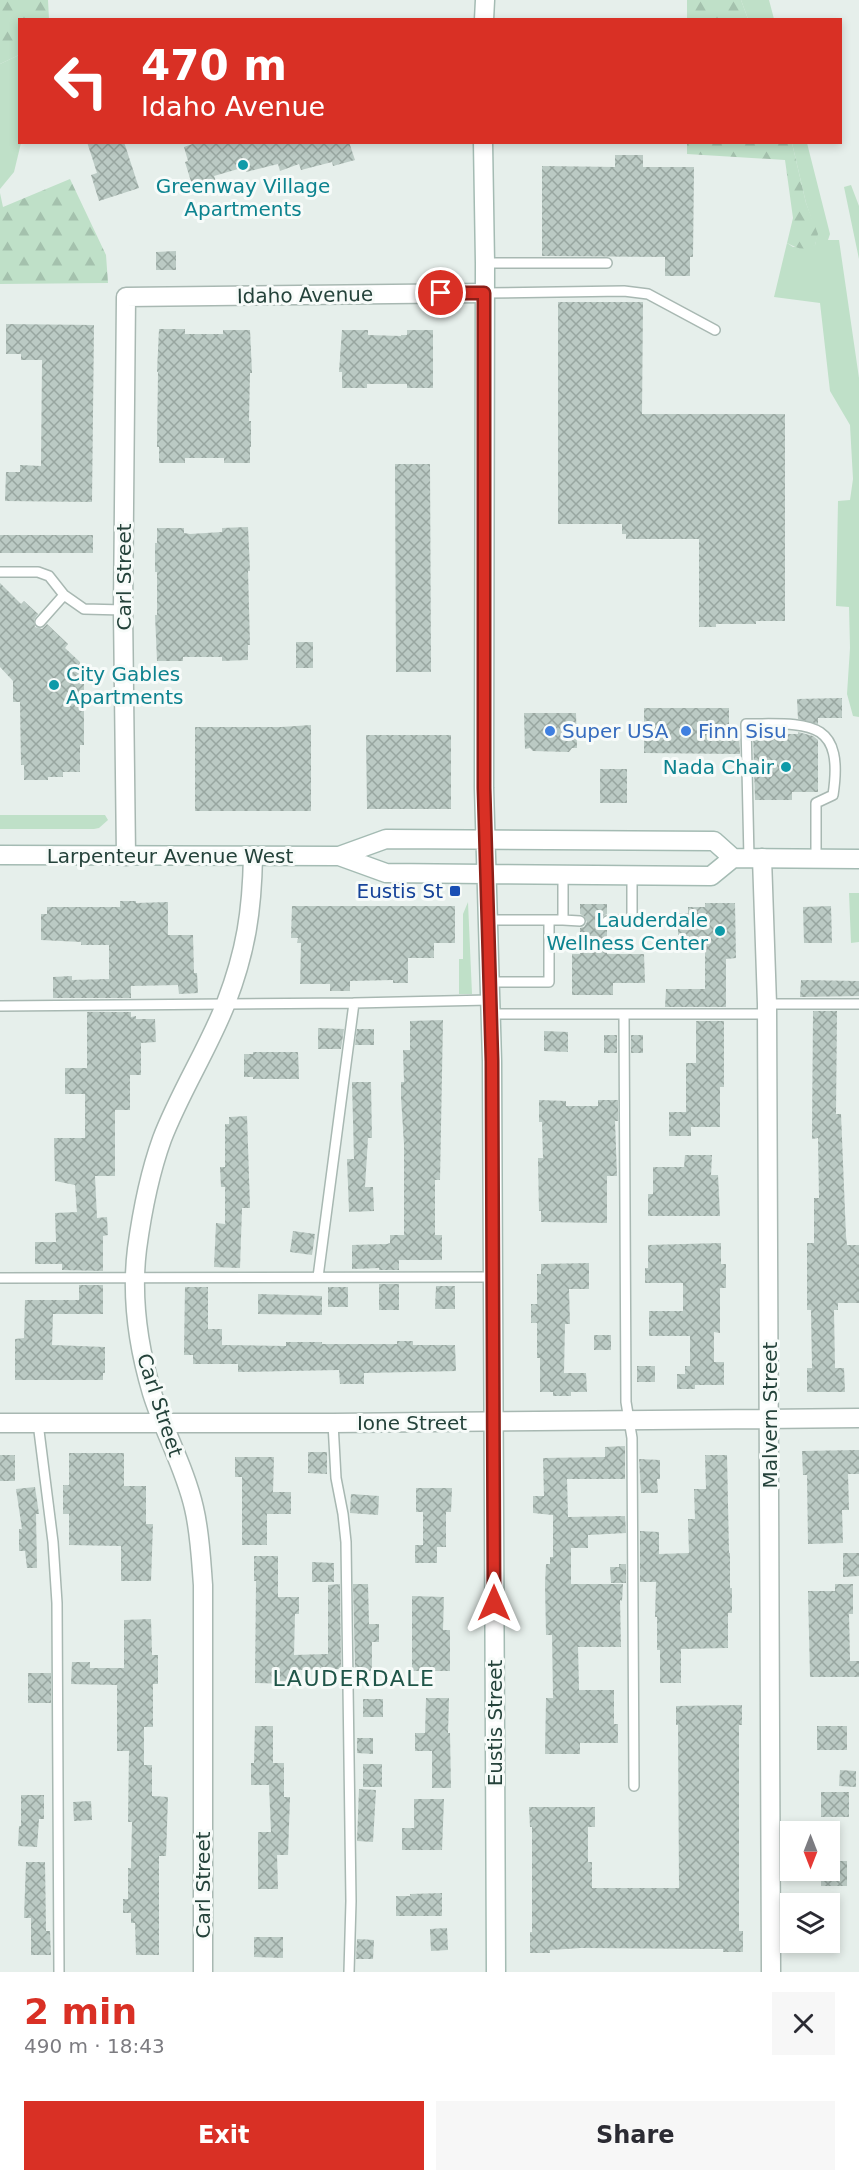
<!DOCTYPE html>
<html lang="en">
<head>
<meta charset="utf-8">
<style>
	:root { --surface:#fff; --page:#f7f7f7; --text:#2b2b33; --muted:#7c7c81; --accent:#d93025 }
	body { margin:0; font-family:"DejaVu Sans",sans-serif; background:var(--page); color:var(--text); height:100vh; display:flex; flex-direction:column; font-size:22px; white-space:nowrap }
	* { box-sizing:border-box; margin:0 }
	p { font-size:20px; color:var(--muted) }
	.icon { flex:none; width:33px; height:33px; fill:none; stroke:currentColor; stroke-width:2; stroke-linecap:round; stroke-linejoin:round }
	.map { position:relative; height:1972px; overflow:hidden }
	.side { display:flex; flex-direction:column; background:var(--surface); flex:1 }
	.side>* { flex:none }
	.banner { position:absolute; left:18px; top:18px; width:824px; height:126px; border-radius:0px; box-shadow:0 3px 9px #0003; background:#d93025; color:#fff; overflow:hidden }
	.needle { width:39px; rotate:180deg }
	.fabs { position:absolute; left:780px; top:1821px; display:grid; gap:12px }
	.fabs a { display:grid; place-items:center; width:60px; height:60px; border-radius:0px; background:var(--surface); box-shadow:0 3px 9px #0003; font-size:30px }
	.pin { position:absolute; display:grid; place-items:center; width:51px; height:51px; color:#fff; margin:-26px; border:3px solid #fff; border-radius:50%; box-shadow:0 2px 6px #0007 }
	.me { position:absolute; width:66px; margin:-33px; rotate:0deg; stroke-linejoin:round; filter:drop-shadow(0 0 4px #0008) }
	.turn { display:flex; align-items:center; gap:21px; height:126px; padding:0 24px; font-size:27px }
	.turn .icon { width:78px; height:78px; stroke-width:2.5 }
	.turn b { display:block; font-size:42px; line-height:51px }
	.round { display:grid; place-items:center; flex:none; width:63px; height:63px; border-radius:0px; background:var(--page) }
	.headline { display:flex; align-items:center; justify-content:space-between; height:102px; padding:0 24px }
	h1 { font-size:36px; font-weight:800; line-height:45px; color:var(--accent) }
	.primary-button { display:flex; gap:12px; margin-top:auto; padding:12px 24px }
	.primary-button a { flex:1; height:69px; border-radius:0px; background:var(--accent); color:#fff; font-size:24px; font-weight:800; line-height:69px; text-align:center }
	.primary-button a+a { background:var(--page); color:var(--text) }
	.map>svg:first-child { display:block }
</style>
</head>
<body>
<div class="map">
<svg width="859" height="1972" viewBox="0 0 859 1972">
	<defs>
		<pattern id="forest-firs" width="22" height="20" patternUnits="userSpaceOnUse" patternTransform="scale(1.5)"><rect width="22" height="20" fill="#bfe0c8"/><path d="M5 1l3.5 6h-7zM16 11l3.5 6h-7z" fill="#a4c1ad"/></pattern>
		<pattern id="building-cross-hatch" width="8" height="8" patternUnits="userSpaceOnUse" patternTransform="scale(1.5)"><rect width="8" height="8" fill="#bbcac4"/><path d="M0 0l8 8M0 8l8-8" fill="none" stroke="#98a6a0"/></pattern>
	</defs>
	<rect width="100%" height="100%" fill="#e6efeb"/>
	<path fill="#bfe0c8" d="M741,0H769L774,19H748Z
		M19,55L20,142L21,143L14,172L0,189V64Z
		M792,143H807L830,234L828,240H839L859,378V717L853,716L847,694L850,648L849,607L836,606L838,501L850,500L853,479L850,425L830,391L820,303L774,297L787,243L793,247L815,245L817,235L806,203Z
		M851,185L859,206V259L844,187Z
		M0,815H105L108,820L99,828L94,829H0Z
		M849,893H859V942L851,943Z
		M468,902L472,994H459V959H463V914Z"/>
	<path fill="url(#forest-firs)" d="M0,0H48L49,19L20,20L19,55L0,64Z
		M687,0H741L748,19H687Z
		M687,143H792L806,203L818,234L815,245C804,251 798,249 787,243L793,218L785,160L687,154Z
		M70,179L106,255L108,283L0,284V193L3,207Z"/>
	<path fill="url(#building-cross-hatch)" d="M87,142H124L139,188L99,201L91,175L97,173Z
		M198,142H349L355,160L333,166L332,162L301,170L299,164L280,171L278,164L246,172L245,167L214,176L216,181L193,188L185,162L188,161L184,147Z
		M615,155H643V167H694L693,257H690V276H665V257L542,256V166L615,167Z
		M176,251V270H156V252Z
		M558,302H643L642,414H785V621H756V624H716V627H699V539H626V534H622V524H558Z
		M6,324L94,325L92,502L5,501L6,472H20V465L41,466L42,360H21V354H6Z
		M159,329H185V334H223V330H250L252,373H250L249,421H251V447H250V463H224V458H185V463H159V447H157L158,372H157Z
		M342,330H368V335L401,336V335H407V330H433V388H407V384H367V388H342V372H339Z
		M395,464H430L431,672H396Z
		M248,527L250,571H248L250,645H248V660L222,661V657H183V661H157L155,615H157V572H155V543H157V528H184V533L190,534L222,532V528Z
		M0,535H93V553H0Z
		M0,583L21,604L24,601L38,614L34,620L35,627L42,629L47,624L68,644L65,648L80,662V684H84V745H80V772H63V777H48V780H24V765H21L20,702H13V681L0,667Z
		M296,642H313V668H296Z
		M842,698V718H818V724L798,719L797,699Z
		M644,708H729V734H739L740,754L644,753Z
		M524,713H576L577,748H572L569,752L533,751L530,748L525,749Z
		M311,725V811H195V727H281Z
		M798,732L813,736L818,740V792H792V800H755L753,734H798Z
		M366,735H451V809H367Z
		M600,769H627V803H600Z
		M120,901H136V903L168,902V935H193L194,973H197L198,993L179,994L178,985L131,986V998H53V977L72,976V980L109,979V945H81V942L41,940V914H47V907H120Z
		M705,903H735L736,958L726,959V1007H665L666,989H705V952H685V946H680V935H678V913H688V907H705Z
		M580,904H607V914L603,916L600,921L602,925L607,928V954H644L645,983H613V995H572V954H580V928L584,927L587,922L584,916L580,914Z
		M292,906H455V943H434V958H408V983H393V980L350,981V991H330V984H300L301,943H297L298,938H291Z
		M831,906L832,943H804L803,907Z
		M801,980L859,981V996L800,997Z
		M813,1011H837L836,1114H841L846,1236L847,1245H859V1303H838V1310H834L835,1368H844L845,1392H807V1368H812L811,1310H807V1243H814V1198H819L818,1138L812,1139Z
		M87,1012H131V1017L136,1016V1019H155L156,1042L141,1043V1075H130V1110H115V1176H95L97,1218L107,1217L108,1235L103,1236V1271L62,1270V1264H35V1242H56L55,1213L77,1212L75,1185L55,1181L54,1138H85V1094H65V1068H87Z
		M443,1020L440,1180H435V1235H442V1260H399V1270H379V1268L352,1269V1245L387,1244L390,1243V1235H404V1144L401,1097V1082H404L403,1050H410V1021Z
		M696,1021H724V1087H720V1127H691V1136H669V1112H686V1063H696Z
		M318,1028L344,1029L341,1049H318Z
		M357,1029H374V1045H355Z
		M544,1031L568,1032V1052L544,1051Z
		M604,1035H617V1053H604Z
		M631,1035H643V1053H631Z
		M253,1052H298L299,1079H253V1077H244V1054H253Z
		M352,1082H371L372,1138H368L365,1187H373L374,1211L349,1212L347,1159H354Z
		M539,1100L566,1101V1106H598V1100H618V1121H615L617,1176H607V1223L541,1222V1211H539L538,1158H543L542,1122H539Z
		M247,1116L250,1208H242L240,1268L214,1267L216,1223L225,1224V1187H221L220,1167H225V1124H229V1117Z
		M685,1155H712L711,1175H718L720,1216H648V1194H653V1167H684Z
		M293,1231L315,1234L312,1255L290,1252Z
		M721,1243V1264H726V1288H720V1333L714,1332V1362H724V1385H695V1389H677V1374H685V1366H690V1336H649V1311H683V1283H645V1268H648V1245Z
		M589,1263V1289H569L570,1324H565L564,1373H586L587,1392H571V1396H553V1392H540V1358H537V1323H531V1304H537V1274H541V1264Z
		M379,1284H399V1310H379Z
		M79,1285H103V1314H53L52,1345L105,1347V1373H103V1380H15V1339L24,1338L25,1300H79Z
		M436,1286H455V1309H435Z
		M185,1287H208V1329H222V1345L286,1346V1342H322V1344H397V1341H413V1345H455L456,1371L364,1373V1384H340L339,1370L238,1372V1364H193V1355H184Z
		M328,1287H348V1307H328Z
		M258,1294L322,1296V1315L258,1314Z
		M594,1335H611V1350H594Z
		M637,1366H655V1382H637Z
		M625,1446V1479H567L568,1517L625,1516L626,1533L588,1535V1548H571V1584H623L622,1601L620,1600L621,1647H578L579,1690H614V1724H618V1743H580V1754H545L546,1698H553L552,1635H546L545,1584L546,1564H550V1557H553V1515L533,1513V1496H544L543,1458L605,1457V1447Z
		M859,1450V1474H848L849,1510H842L843,1543L808,1544L807,1475H803L802,1451Z
		M308,1452H327V1474L308,1473Z
		M69,1453H124V1486H146V1524H153L151,1581H121V1546L69,1545V1514H63V1485H69Z
		M0,1455H15V1481H0Z
		M705,1455H727L729,1553H730V1588H732V1613H728V1648L681,1649V1683H660V1650H657V1617H655L656,1582H640V1531L659,1532V1554L689,1553L688,1519H695L694,1489H706Z
		M235,1457H274L273,1492H291V1514H267V1545H242V1477H235Z
		M639,1459L660,1460V1479H657L658,1493H641Z
		M35,1487L39,1514H36L37,1568H27L25,1551H19V1529H22L16,1489Z
		M416,1488H452L451,1512H446V1547H437V1563H415V1545H423V1512H416Z
		M351,1494L379,1496L378,1515L350,1513Z
		M843,1553H859V1576L843,1577Z
		M254,1556H278V1597H299V1614H295L294,1655L328,1654V1585L340,1584L341,1669L296,1670V1684L255,1683L256,1581H254Z
		M312,1562L334,1563V1582H312Z
		M619,1564H626V1583H611L610,1567H619Z
		M353,1584H368L369,1624H379V1642H372V1671H357V1669H355Z
		M835,1584H853V1614H849L850,1661H859V1677H810L808,1591H835Z
		M412,1596L444,1597L443,1630H450V1671H412Z
		M151,1619L152,1655H158V1684H153V1727H144V1765H152V1796L168,1797L166,1856H159V1955H136L135,1923H131V1913H123V1899H128V1868H131L132,1822H128L129,1751H117V1685L71,1684L72,1662H90V1668H124V1620Z
		M28,1673H51V1703H28Z
		M426,1698H449L448,1733H450L451,1788H432V1751H415V1733H425Z
		M363,1699H383V1717H363Z
		M742,1705V1725H739V1931H743V1952H723V1949L581,1948L550,1950V1953H530V1932H532V1827H530L529,1807H595V1827H588V1862H592V1888H679L678,1725H676V1706Z
		M255,1726H273V1763H284V1797H290L288,1855H277L278,1889H258V1832H271L269,1785H251V1763H254Z
		M817,1726H847V1750H817Z
		M357,1738H373V1754L357,1753Z
		M363,1764H382V1787H363Z
		M840,1770L856,1771V1787L839,1786Z
		M359,1789L376,1790L373,1842L357,1841Z
		M821,1792H849V1817H821Z
		M21,1795H44V1819H39L37,1847L18,1846L19,1826H21Z
		M414,1799H444L442,1850H402V1828H414Z
		M91,1801L92,1820L74,1821L73,1802Z
		M830,1861H847V1886H821V1870H830Z
		M26,1862H45L46,1931H50L51,1955H31V1918H24Z
		M442,1893V1916H396V1896H410V1894Z
		M447,1928L448,1950L431,1951L430,1929Z
		M254,1937H283V1958L254,1957Z
		M357,1939L374,1940L373,1959H356Z"/>
	<g fill="none" stroke-linecap="round" stroke-linejoin="round">
		<defs>
			<path id="lane" d="M485,263H607
				M484,293L624,291L648,294L715,330
				M0,572H38L49,576L64,595L84,609L123,610
				M40,622L64,595
				M749,858L746,724C806,724 845,717 833,795L816,803V858
				M487,920H549V982H489
				M549,920H563V874
				M563,920L580,921
				M607,921L632,920V875
				M767,1004H859
				M0,1006L354,1003L489,1000
				M490,1014H767
				M624,1015L626,1402L632,1438L634,1786
				M318,1277L354,1003
				M0,1278L493,1277
				M38,1423L53,1542L57,1603L59,1972
				M333,1423L336,1478L343,1514L346,1542L351,1901L349,1972"/>
			<path id="street" d="M126,856L123,610L126,297L484,293
				M762,858L767,1004L771,1972
				M0,1423H333L859,1418
				M203,1972V1585C201,1559 200,1533 194,1508C185,1468 164,1432 152,1393C138,1346 131,1298 137,1249C142,1212 149,1175 162,1139C180,1092 208,1049 226,1003C246,951 252,911 253,856"/>
			<path id="secondary" d="M484,20L485,0
				M483,142L485,263L484,788L492,1061L496,1972
				M0,855L339,856L386,839L714,841L733,858
				M339,856L386,873L711,876L733,858L859,859"/>
		</defs>
		<use href="#lane" stroke="#a8b8b2" stroke-width="12"/>
		<use href="#street" stroke="#a8b8b2" stroke-width="21"/>
		<use href="#secondary" stroke="#a4bbb3" stroke-width="21"/>
		<use href="#lane" stroke="#fff" stroke-width="9"/>
		<use href="#street" stroke="#fff" stroke-width="18"/>
		<use href="#secondary" stroke="#fff" stroke-width="18"/>
	</g>
	<g fill="none" stroke-linecap="round" stroke-linejoin="round">
		<defs>
			<path id="route" d="M441,293H484V788L492,1061L494,1603"/>
		</defs>
		<use href="#route" stroke="#8d1f18" stroke-width="15"/>
		<use href="#route" stroke="#d93025" stroke-width="10"/>
	</g>
	<g fill="#0f9aa8" stroke="#f7fbf9" stroke-width="2">
		<circle cx="243" cy="165" r="6"/>
		<circle cx="54" cy="685" r="6"/>
		<circle cx="786" cy="767" r="6"/>
		<circle cx="720" cy="931" r="6"/>
	</g>
	<g fill="#3f7fe0" stroke="#f7fbf9" stroke-width="2">
		<circle cx="550" cy="731" r="6"/>
		<circle cx="686" cy="731" r="6"/>
	</g>
	<rect fill="#1a4fb4" stroke="#f7fbf9" stroke-width="2" x="449" y="885" width="12" height="12" rx="3"/>
	<g text-anchor="middle" stroke-width="6" stroke-linejoin="round" paint-order="stroke">
		<g font-size="20" fill="#0d838f" stroke="#f7fbf9" text-anchor="end">
			<text x="243" y="193" text-anchor="middle">Greenway Village<tspan x="243" dy="23">Apartments</tspan></text>
			<text x="66" y="681" text-anchor="start">City Gables<tspan x="66" dy="23">Apartments</tspan></text>
			<text x="774" y="774">Nada Chair</text>
			<text x="708" y="927">Lauderdale<tspan x="708" dy="23">Wellness Center</tspan></text>
		</g>
		<g font-size="20" fill="#24423a" stroke="#f7fbf9">
			<text transform="translate(305 295) rotate(-1)" y="7">Idaho Avenue</text>
			<text transform="translate(124 577) rotate(-90)" y="7">Carl Street</text>
			<text x="170" y="863">Larpenteur Avenue West</text>
			<text transform="translate(160 1405) rotate(72)" y="7">Carl Street</text>
			<text transform="translate(770 1415) rotate(-90)" y="7">Malvern Street</text>
			<text x="412" y="1430">Ione Street</text>
			<text transform="translate(495 1723) rotate(-90)" y="7">Eustis Street</text>
			<text transform="translate(203 1885) rotate(-90)" y="7">Carl Street</text>
		</g>
		<g font-size="20" fill="#366cbe" stroke="#f7fbf9" text-anchor="start">
			<text x="562" y="738">Super USA</text>
			<text x="698" y="738">Finn Sisu</text>
		</g>
		<g font-size="20" fill="#164399" stroke="#f7fbf9" text-anchor="end">
			<text x="443" y="898">Eustis St</text>
		</g>
		<g font-size="22" letter-spacing="1.5" fill="#1f5548" stroke="#f7fbf9">
			<text x="354" y="1686">LAUDERDALE</text>
		</g>
	</g>
</svg>
<div class="fabs">
<a><svg class="needle" viewBox="-14 -14 28 28"><path d="M0-13l5 13h-10z" fill="#e53935"/><path d="M0 13l5-13h-10z" fill="#7c7c81"/></svg></a>
<a><svg class="icon" aria-label="layers" viewBox="0 0 24 24"><path d="M12 4l9 5-9 5-9-5zM3 14l9 5 9-5"/></svg></a>
</div>
<div class="pin" style="left:441px;top:293px;background:#d93025"><svg class="icon" aria-label="arrive" viewBox="0 0 24 24"><path d="M6 21V4h12l-3 4 3 4H6"/></svg></div>
<svg class="me" style="left:494px;top:1603px" viewBox="-20 -20 40 40"><path d="M0-17L14 15 0 8-14 15z" fill="#d93025" stroke="#fff" stroke-width="4"/></svg>
<div class="banner">
<div class="turn"><svg class="icon" aria-label="left" viewBox="0 0 24 24"><path d="M17 20v-9H6M10 6l-5 5 5 5"/></svg><div><b>470 m</b>Idaho Avenue</div></div>
</div>
</div>
<section class="side">
<div class="headline"><div><h1>2 min</h1><p>490 m · 18:43</p></div><a class="round"><svg class="icon" aria-label="close" viewBox="0 0 24 24"><path d="M6 6l12 12M18 6L6 18"/></svg></a></div>
<div class="primary-button"><a>Exit</a><a>Share</a></div>
</section>
</body>
</html>
